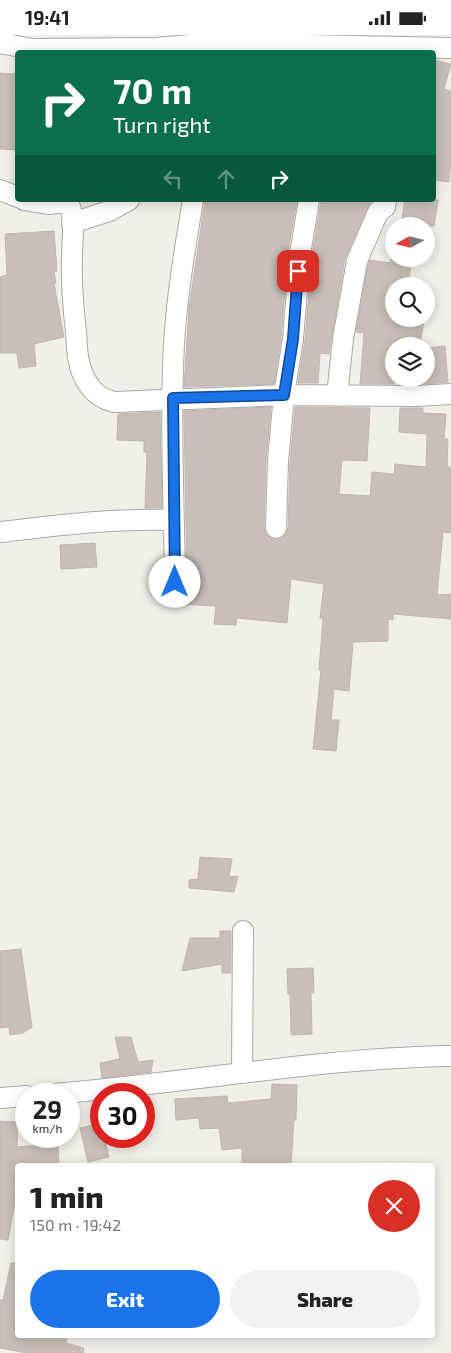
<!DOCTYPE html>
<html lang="en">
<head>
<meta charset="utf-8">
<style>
	:root { --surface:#fff; --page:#f2f2f2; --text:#222; --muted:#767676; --accent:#1a73e8 }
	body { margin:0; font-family:"Exo 2",sans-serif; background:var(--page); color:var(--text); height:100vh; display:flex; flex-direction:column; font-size:19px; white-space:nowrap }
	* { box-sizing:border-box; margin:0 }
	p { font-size:16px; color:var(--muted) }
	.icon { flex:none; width:28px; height:28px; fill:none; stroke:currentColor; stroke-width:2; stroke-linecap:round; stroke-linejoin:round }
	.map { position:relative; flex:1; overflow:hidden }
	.details { position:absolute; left:15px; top:1128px; width:420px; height:175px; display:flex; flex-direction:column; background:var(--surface); border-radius:5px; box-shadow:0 2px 12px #0003 }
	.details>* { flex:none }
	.banner { position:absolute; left:15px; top:15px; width:421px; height:152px; border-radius:5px; box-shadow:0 2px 12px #0003; background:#0b6e4f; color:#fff; overflow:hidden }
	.needle { width:32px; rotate:262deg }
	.controls { position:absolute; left:385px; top:182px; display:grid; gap:10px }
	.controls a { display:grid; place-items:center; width:50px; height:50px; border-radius:50%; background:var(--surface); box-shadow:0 2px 12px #0003; font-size:25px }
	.speed { position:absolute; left:15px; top:1048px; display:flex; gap:10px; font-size:25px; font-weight:700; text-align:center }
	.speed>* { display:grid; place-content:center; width:65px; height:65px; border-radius:50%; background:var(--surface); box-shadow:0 2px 12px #0003; line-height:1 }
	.speed small { font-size:12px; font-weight:400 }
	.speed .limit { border:8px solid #d22; background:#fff; color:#111 }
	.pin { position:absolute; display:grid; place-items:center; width:42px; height:42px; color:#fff; margin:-21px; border-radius:10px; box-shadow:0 2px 8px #0006 }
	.me { position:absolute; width:55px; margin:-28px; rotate:0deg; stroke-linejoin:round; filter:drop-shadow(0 0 4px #0008) }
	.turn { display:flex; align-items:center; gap:18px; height:105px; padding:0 15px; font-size:22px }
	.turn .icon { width:65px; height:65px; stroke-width:2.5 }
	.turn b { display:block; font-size:35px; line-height:42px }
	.lanes { display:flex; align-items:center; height:48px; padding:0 15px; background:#0003; justify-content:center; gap:25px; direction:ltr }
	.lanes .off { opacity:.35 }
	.round { display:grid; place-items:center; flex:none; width:52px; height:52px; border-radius:26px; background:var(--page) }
	.summary { display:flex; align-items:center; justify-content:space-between; height:85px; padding:0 15px }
	h1 { font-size:30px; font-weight:800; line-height:38px }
	.button { display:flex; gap:10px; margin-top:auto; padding:10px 15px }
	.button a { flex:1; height:58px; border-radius:30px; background:var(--accent); color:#fff; font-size:20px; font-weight:800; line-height:58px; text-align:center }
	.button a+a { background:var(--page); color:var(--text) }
	.status { display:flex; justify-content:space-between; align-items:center; height:35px; padding:0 25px; background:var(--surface); direction:ltr }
	.status svg { height:14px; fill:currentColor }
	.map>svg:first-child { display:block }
</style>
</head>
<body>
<div class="status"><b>19:41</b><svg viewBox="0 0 49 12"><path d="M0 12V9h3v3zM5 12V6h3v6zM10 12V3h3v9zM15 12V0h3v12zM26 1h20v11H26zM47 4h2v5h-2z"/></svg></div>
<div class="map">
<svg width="451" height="1318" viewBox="0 0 451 1318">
	<rect width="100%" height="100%" fill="#f2efe9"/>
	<path fill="#c7bfb8" stroke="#c4b6ab" d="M434,25L451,29L444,54L451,56V123L449,147L434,145Z
		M0,38L17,39L15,58H18V115L0,114Z
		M205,165H297L288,217L281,303L274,349L184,352L189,273Z
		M321,165H371L345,224L329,319L320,318L318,348H298L305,305L312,220Z
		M405,165H438L434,191H401Z
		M54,196L57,236H54L56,248H54L64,302L34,309L36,331L19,333L17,318H0V242L7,240L5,199Z
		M391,224L411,228L408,251H394V284H424L420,311H394V349H360L364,298L356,297L368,229L370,225L390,228Z
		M445,311L448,347L426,349V313Z
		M402,344H425V349H402Z
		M271,372L266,426L264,493L266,499L270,503L275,505L282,503L286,499L288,493L290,427L295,372L370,373L367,426L342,425L339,459L370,461L372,437L394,439L395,429L426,432L427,399L399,397L400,373H423V378L446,379L444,404H448L447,432H451V498L443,497L437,560L451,559V584L393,579V585L388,584V606L353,607L349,656L334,654L331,685H339L336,716L313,714L321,635H319L323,583H320L324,549L291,544L287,588L237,583L236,590L214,589L216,571L180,569V557L185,553L187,547L184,376Z
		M160,377L162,473H145L147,417H144V406L117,405L118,379Z
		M95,508L97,532L61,534L60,510Z
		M200,822L232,824L229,842L238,841L234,857L189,853V845L198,844Z
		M220,896H231V938H222V929L182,936L190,903H220Z
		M21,914L32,992L23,998L10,1000L9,992L0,993V916Z
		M313,933L314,958H311L312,999L291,1000L290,959H288L287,934Z
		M115,1002H131L138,1027L153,1025L151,1037L102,1043L100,1028L120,1024Z
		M272,1049L297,1050L296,1085H294L291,1130H242V1113L222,1115L219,1093L200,1094L199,1083L176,1085L175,1064L227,1061L228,1068L271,1064Z
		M0,1086L18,1087L17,1112L58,1109L59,1130H18V1149L8,1205L0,1204Z
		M101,1088V1101H104L109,1122L88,1127L80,1093Z
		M11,1228H18V1300H34L51,1304V1300H67L66,1308L84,1313L83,1318H27L0,1313V1265H3Z"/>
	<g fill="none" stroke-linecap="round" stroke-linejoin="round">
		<defs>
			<path id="street" d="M0,8L32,14L155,13L204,9H254L451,13
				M0,155L18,162
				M24,165L48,169L67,167
				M66,165C77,178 72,204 72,221C71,246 73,271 76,297C77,312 77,328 84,342C91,356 100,364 115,367L284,360L417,361L451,359
				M72,188L109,176L129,165
				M337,361L343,304L357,226L378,177L385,172L386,165
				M276,493L278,426L284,360L293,304L300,219L309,165
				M1,497C59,490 115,483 174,485
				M175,547C174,468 170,388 174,308C177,260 185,213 193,165
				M242,1037L243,896
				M54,1059C187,1048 318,1023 451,1021
				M0,1063L26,1061"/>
		</defs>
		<use href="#street" stroke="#a9a9a9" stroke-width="22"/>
		<use href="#street" stroke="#fff" stroke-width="20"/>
	</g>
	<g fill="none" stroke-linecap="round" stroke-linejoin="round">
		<defs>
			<path id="route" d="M175,547L173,363L284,360L293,304L298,236"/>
		</defs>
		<use href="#route" stroke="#114b97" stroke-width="12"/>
		<use href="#route" stroke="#1a73e8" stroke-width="9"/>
	</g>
</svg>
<div class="controls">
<a><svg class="needle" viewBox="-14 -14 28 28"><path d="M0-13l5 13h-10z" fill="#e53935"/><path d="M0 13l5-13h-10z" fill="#767676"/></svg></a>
<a><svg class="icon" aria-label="search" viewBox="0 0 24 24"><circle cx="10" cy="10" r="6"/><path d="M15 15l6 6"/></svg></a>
<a><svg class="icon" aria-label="layers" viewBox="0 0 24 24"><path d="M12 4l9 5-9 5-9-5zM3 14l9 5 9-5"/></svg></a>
</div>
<div class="speed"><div>29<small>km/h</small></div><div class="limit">30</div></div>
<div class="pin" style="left:298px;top:236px;background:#d93025"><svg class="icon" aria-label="arrive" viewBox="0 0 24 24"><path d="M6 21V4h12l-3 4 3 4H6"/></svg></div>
<svg class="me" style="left:175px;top:547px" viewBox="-20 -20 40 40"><circle r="19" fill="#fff"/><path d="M0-13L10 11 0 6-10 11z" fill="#1a73e8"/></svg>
<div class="banner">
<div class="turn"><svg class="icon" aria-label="right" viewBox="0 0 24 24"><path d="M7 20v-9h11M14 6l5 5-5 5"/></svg><div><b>70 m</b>Turn right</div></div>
<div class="lanes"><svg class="icon off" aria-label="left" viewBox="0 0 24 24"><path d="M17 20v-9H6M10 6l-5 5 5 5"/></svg><svg class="icon off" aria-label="ahead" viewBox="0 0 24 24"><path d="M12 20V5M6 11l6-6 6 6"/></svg><svg class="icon" aria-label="right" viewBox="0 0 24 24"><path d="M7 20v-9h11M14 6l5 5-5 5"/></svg></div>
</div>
<section class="details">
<div class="summary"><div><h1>1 min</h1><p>150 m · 19:42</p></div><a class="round" style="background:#d93025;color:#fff"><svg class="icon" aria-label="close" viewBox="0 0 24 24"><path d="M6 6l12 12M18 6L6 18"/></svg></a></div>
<div class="button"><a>Exit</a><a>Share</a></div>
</section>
</div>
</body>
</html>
